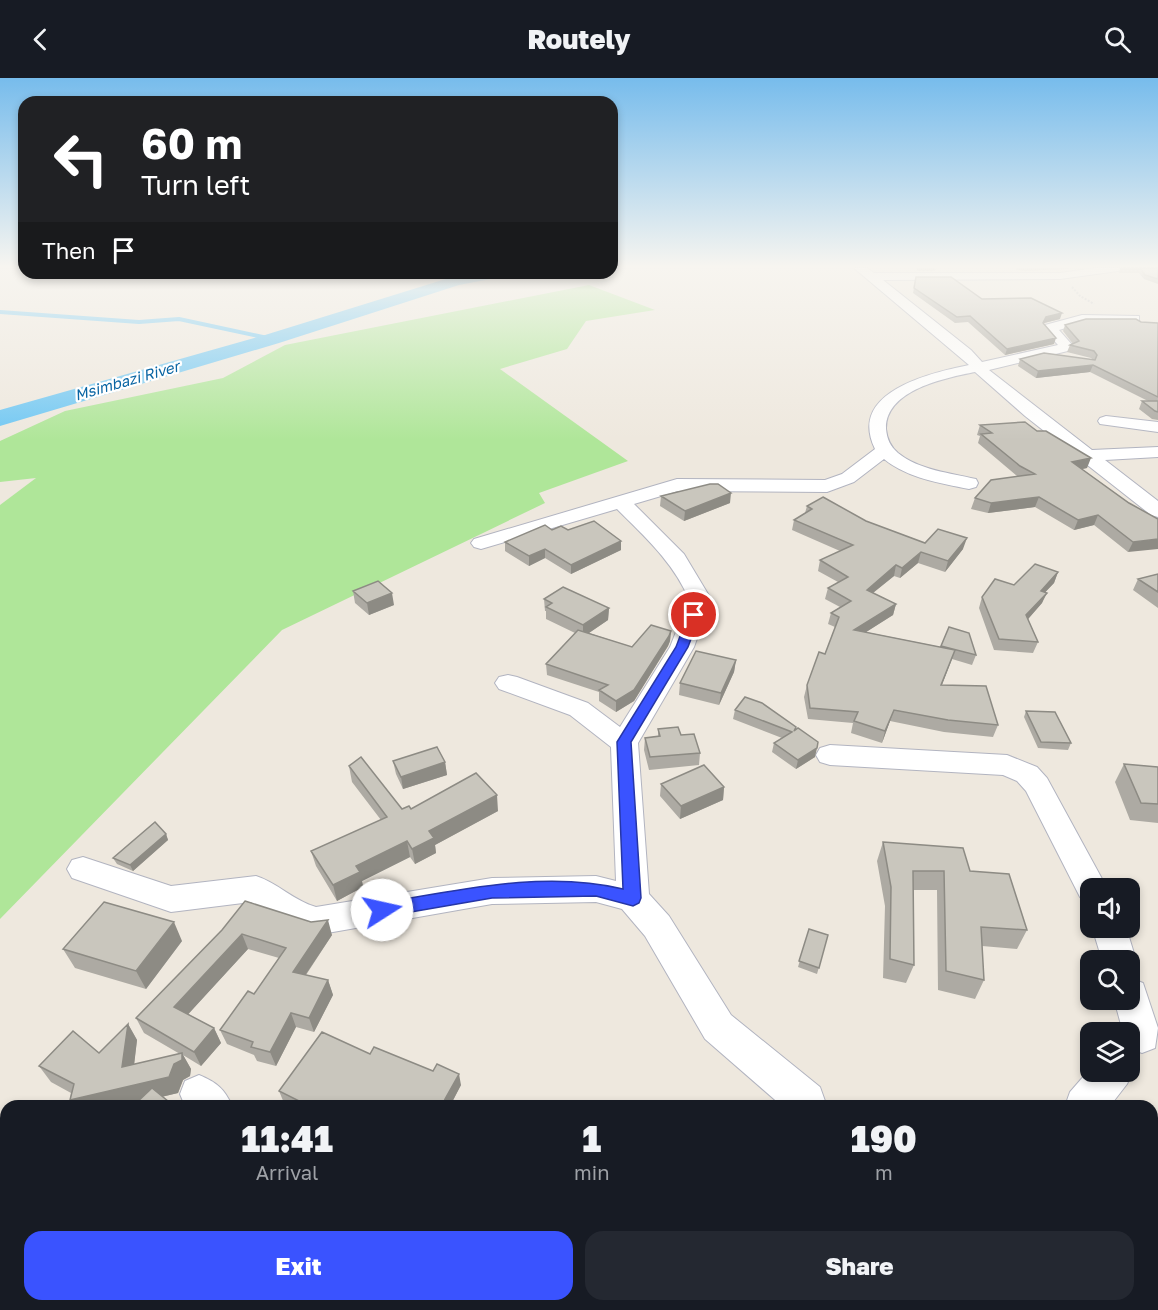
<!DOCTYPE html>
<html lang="en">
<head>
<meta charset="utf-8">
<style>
	:root { --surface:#171b24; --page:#242831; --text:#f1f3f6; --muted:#9ea1a6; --accent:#3a53ff }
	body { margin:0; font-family:"Golos Text",sans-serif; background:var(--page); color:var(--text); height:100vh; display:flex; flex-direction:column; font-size:22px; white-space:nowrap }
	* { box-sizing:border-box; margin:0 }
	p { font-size:20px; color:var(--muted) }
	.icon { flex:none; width:33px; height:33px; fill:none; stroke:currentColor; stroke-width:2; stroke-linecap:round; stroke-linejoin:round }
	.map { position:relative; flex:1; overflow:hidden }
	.drawer { position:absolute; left:0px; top:1022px; width:1158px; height:212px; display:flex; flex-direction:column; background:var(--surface); border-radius:18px 18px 0 0; box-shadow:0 3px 9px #0003 }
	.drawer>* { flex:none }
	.banner { position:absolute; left:18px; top:18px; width:600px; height:183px; border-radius:18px; box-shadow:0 3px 9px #0003; background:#202124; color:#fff; overflow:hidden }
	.tools { position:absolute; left:1080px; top:800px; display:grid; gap:12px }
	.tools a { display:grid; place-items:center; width:60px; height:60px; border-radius:12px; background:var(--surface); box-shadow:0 3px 9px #0003; font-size:30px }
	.pin { position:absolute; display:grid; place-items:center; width:51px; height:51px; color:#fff; margin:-26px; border:3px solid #fff; border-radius:50%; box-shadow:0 2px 6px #0007 }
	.me { position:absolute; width:66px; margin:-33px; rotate:80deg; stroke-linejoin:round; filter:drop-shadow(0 0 4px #0008) }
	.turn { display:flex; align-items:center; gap:21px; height:126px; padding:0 24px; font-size:27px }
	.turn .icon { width:78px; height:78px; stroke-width:2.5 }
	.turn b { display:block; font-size:42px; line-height:51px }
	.then { display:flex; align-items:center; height:57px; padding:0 24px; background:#0003; gap:12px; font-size:22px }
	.eta { display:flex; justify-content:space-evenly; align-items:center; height:102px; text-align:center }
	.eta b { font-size:36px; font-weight:800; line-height:42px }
	.cta { display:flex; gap:12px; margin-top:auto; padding:12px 24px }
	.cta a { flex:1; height:69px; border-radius:18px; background:var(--accent); color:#fff; font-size:24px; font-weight:800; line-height:69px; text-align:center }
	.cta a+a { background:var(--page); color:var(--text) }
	header { display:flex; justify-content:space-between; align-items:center; height:78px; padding:0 24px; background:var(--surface); font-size:27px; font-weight:800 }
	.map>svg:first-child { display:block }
</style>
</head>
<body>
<header><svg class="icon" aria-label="back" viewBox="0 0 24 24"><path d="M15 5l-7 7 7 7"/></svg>Routely<svg class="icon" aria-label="search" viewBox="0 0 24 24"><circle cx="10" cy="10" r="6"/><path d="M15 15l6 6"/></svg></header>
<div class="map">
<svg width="1158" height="1232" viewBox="0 0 1158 1232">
	<rect width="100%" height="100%" fill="#eee8de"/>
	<path fill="#afe699" d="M589,207L655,232L586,243L567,271L500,291L628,383L539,415L545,425L282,552L0,841V427L36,400L0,404V363L65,333L223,300L285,267Z"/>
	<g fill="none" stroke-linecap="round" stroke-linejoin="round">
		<path stroke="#6fc7f3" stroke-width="4" d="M0,234L139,244L179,241L272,261"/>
		<path fill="#6fc7f3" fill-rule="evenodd" d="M465,195H504L501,199L459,207L279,265L0,348V332L265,257Z"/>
		<defs>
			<path id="minor" d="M854,190H867L874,195H1060L1095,190H1124L1118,193L1060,201L883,202L971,272L982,284L1058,267L1043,250L1045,247L1082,237L1139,238V244L1134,245H1083L1059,252L1074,269L1072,272L989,292L1092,372L1158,369V379L1105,382L1158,423V439L1151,437L1025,338L975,294C945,300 885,312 886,351C887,361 890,368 898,375C919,392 950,395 976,401L978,405L976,409L969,411C940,405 907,400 884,381L854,404L827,414L678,413L634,426L684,476L711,521L694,569L638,665L649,816L669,838L731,937L820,1009L825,1023L824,1028H782L705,961L645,858L622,831L596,824L492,826L316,857L281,846L251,824L171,834L72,800L67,791L72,782L83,779L171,808L256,798C278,805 294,823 316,829L492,800L596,798L616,803L611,669L570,637L499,611L495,605L499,599L508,597L517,599L588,625L620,649L670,569L689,521C673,484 645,459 617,431L481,471L474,469L471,465L474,461L677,401L825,402L842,396L875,371C847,314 930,295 969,287Z
				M1106,338L1158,344V354L1100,346L1098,343L1100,340Z
				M830,667L1007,677L1037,689L1047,700L1107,810H1090V823L1080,819L1026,713L1017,703L1003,697L830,687L820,684L816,677L820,670Z
				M1092,849H1126L1136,882L1131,892L1130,882H1102Z
				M1130,900L1143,905L1158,950L1155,970L1142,975L1130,970V954H1123L1114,921H1130Z
				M1130,985L1133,993L1127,1006L1110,1028H1065L1070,1014L1090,991L1130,993Z
				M199,997C216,1004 225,1011 232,1028H185L180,1016L185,1003Z
				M180,1227H226L227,1232H181Z
				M1038,1227H1084L1086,1232H1040Z"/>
		</defs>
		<use href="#minor" stroke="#b2b4c0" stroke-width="2"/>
		<path stroke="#c8c8c8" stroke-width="2" stroke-dasharray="2 1.5" stroke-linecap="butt" d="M1072,209L1080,218L1094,226"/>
		<use href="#minor" fill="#fff" fill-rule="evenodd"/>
	</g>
	<path fill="#adaaa3" d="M917,190H936L935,193H917Z
		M1017,190H1085L1026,193L1016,192Z
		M1158,190V206L1144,201L1139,195H1119L1120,191Z
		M916,199L982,221L1060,241L1044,245V246L1054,266L1005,277L968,244L955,245L913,215Z
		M1141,244L1158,245V342L1152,341L1139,331L1142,323H1148L1090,294L1036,300L1018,288L1020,281L1093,282L1091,280L1067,274L1070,267L1073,266L1063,253L1065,247Z
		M980,347L1087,390L1082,391L1129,425L1158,441L1128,474L1094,447L1074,452L1035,429L988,435L971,431L975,420L1017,398L978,365L980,358L977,357Z
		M661,418L730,425L684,443L660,428Z
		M807,428L866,443L925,465L963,471L945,494L918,485L900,500L894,498L873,515L896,526L893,537L866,554L941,569L949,549L976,577L972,587L952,581L942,607L998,647L993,659L944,654L890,643L882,665L851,655L853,645L808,641L804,619L807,607L825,576L835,549L828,546L831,535L840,529L825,521L828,510L838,504L818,493L820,482L840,473L792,452L794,442L805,435Z
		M552,452H568L621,463V472L571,496L545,480L529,488L505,473V464Z
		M1058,494L1054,505L1045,514L1042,525L1028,541L1038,564L1033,575L994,572L979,530L982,519L1014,507Z
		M1158,496V530L1133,512L1138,501Z
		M353,513L394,527L369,537L355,525Z
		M544,521L609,530L608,542L589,555L632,569L671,553L670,563L668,568L634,623L616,634L599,623V614L547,597L546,586L575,555L546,541V533H545Z
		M736,582L734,594L719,627L679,617L680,605Z
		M735,632L796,649V652L815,679L796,691L772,674L774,665L782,660L733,641Z
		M1026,633L1071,665L1068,672L1038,670L1024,639Z
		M658,651L681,657L700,675L699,687L649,692L644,672L645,660L658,658Z
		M393,683L445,684L447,697L403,711L396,696Z
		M1124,686L1158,689V745L1130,742L1115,704Z
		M349,688L402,731H411L498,733L435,767L436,775L415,786L410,779L362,803L363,809L337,823L316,788L311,773L381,742L352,704Z
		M661,706L724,709L723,722L680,741L660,718Z
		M166,756L168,762L133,793L117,786L113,780Z
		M883,764L970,793L1027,852L1017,871L982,868L984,902L975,921L938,912L937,812H913L914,887L906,905L883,900L885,828L877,783Z
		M809,851L828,857L817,896L798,889Z
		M222,852L332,857L306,897L328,902L333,917L314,954L296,949L276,988L257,983L254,977L227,966L220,952L254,916L279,880L248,871L188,936L214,950L221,965L201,988L183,977L191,991L190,998L183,1002L178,1015L123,1028H74L70,1022L71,1015L51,1004L39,988L99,975L128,946L137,962L134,986L180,976L144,955L136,940Z
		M182,863L146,911L75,890L63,871Z
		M370,976L461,1007L450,1028H290L284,1025L279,1013Z
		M0,1072L6,1081V1155L5,1158L0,1159Z
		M49,1227H95L92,1232H60L57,1229Z
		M628,1227H697L698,1232H629Z"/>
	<path fill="#8d8b84" d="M1062,235L1060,241L1044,245L1041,250L1043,245L1046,239Z
		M1056,260L1054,266L1005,277L1007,271Z
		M1093,287L1090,294L1036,300L1038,293Z
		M1091,380L1087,390L1068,394L1072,384Z
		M731,415L730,425L684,443L685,433Z
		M1039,419L1035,429L988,435L991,425Z
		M1098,437L1094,447L1074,452L1078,442Z
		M967,460L963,471L945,494L948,483Z
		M1158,461V471L1128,474L1133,464Z
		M621,463V472L571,496V487Z
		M545,471V480L529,488V478Z
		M921,474L918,485L900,500L902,490Z
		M896,487L894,498L864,522L867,512Z
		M1058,494L1054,505L1037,523L1041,513Z
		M392,515L394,527L369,537L367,525Z
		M1047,515L1042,525L1022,548L1026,537Z
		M896,526L893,537L852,563L854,552Z
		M609,530L608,542L583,559V547Z
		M671,553L670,563L668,568L634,623L616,634V623Z
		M955,572L951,583L937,619L941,607Z
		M736,582L734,594L719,627L721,615Z
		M894,632L882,665L885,653Z
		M817,670L815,679L796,691L798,682Z
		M445,684L447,697L403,711L401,699Z
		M724,709L723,722L680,741L681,728Z
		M497,717L498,733L435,767L436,775L415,786L412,771L429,753Z
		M166,756L168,762L133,793L130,787Z
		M407,763L410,779L362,803L363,809L337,823L333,807L356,788Z
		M328,842L332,857L298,908L293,894Z
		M174,844L182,863L146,911L136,893Z
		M242,856L248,871L182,943L174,929Z
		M328,902L333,917L314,954L309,940Z
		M291,935L296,949L276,988L270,974Z
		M128,946L137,962L132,1005L122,989Z
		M214,950L221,965L201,988L194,974Z
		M182,975L191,991L190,998L183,1002L178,1015L123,1028H74L70,1022L174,986Z
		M459,996L461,1007L450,1028H442L445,1021Z
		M6,1081V1155L5,1158L0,1154V1102Z
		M80,1227H95L92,1232H79V1231Z
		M639,1227H645V1232H632V1229Z"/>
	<path fill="#c9c6bd" stroke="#8d8b84" stroke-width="1.5" d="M1122,190H1158V201L1145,197L1141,191H1120Z
		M916,199H951L982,221L1031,220L1062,235L1046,239L1043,245L1056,260L1007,271L970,238L957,239L914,210Z
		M1086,241H1136L1141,244L1158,245V319L1093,287L1038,293L1020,281L1044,275L1095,282L1097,277L1094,273L1070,267L1079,263L1065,247Z
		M1142,323H1158V334L1155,333Z
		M1025,344L1037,353H1046L1091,380L1072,384L1129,425L1158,441V461L1133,464L1098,437L1078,442L1039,419L991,425L975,420L991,402L1035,396L1020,388L981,356L992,355L980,347Z
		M710,406H718L731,415L685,433L661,418Z
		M823,419L866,443L925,465L938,451L967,460L948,483L921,474L902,490L896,487L867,512L896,526L854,552L955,572L941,607L986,608L998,647L948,642L894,632L885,653L854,643L858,634L810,630L807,607L819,574L825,576L839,539L831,535L851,523L828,510L848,499L820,482L853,467L794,442L812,431L807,428Z
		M594,443L621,463L571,487L545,471L529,478L505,464L545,447L552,452L561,448L568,452Z
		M1035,486L1058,494L1041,513L1047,515L1026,537L1038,564L999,561L982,519L995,501L1014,507Z
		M1158,496V514L1138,501Z
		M378,503L392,515L367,525L353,513Z
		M563,509L609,530L583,547L546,529L552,525L544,521Z
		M651,547L671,553L669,558L634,612L616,623L599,612L608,607L546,586L578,552L632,569Z
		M949,549L969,555L976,577L941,568Z
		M696,573L736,582L721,615L680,605Z
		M745,619L762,625L796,649L794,653L798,650L818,664L817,670L798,682L774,665L792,654L735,632Z
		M1026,633L1055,634L1071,665L1041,664Z
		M678,649L681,657L694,656L700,675L650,679L645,660L660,658L658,651Z
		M437,669L445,684L401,699L393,683Z
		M361,679L402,731L409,728L411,731L476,695L497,717L429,753L434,760L412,771L407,763L356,788L360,794L333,807L311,773L387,739L349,688Z
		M1124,686L1158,689V726L1141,725Z
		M704,687L724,709L681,728L661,706Z
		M155,744L166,756L130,787L113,780Z
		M883,764L963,770L970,793L1009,796L1027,852L981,849L984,902L946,893L944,793H913L914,887L890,881L891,809Z
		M245,823L311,844L328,842L293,894L328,902L309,940L291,935L270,974L251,969L253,964L220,952L248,913L254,916L286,870L242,856L174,929L214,950L194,974L136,940L222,852Z
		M104,824L174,844L136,893L63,871Z
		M809,851L828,857L819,890L799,883Z
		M128,946L122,989L182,975V982L174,986L169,999L70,1022L74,1006L39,988L73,953L99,975Z
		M322,954L370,976L374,969L433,993L437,986L459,996L445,1021L442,1028H309L279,1013Z
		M152,1010L174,1028H133Z
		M6,1071V1081L0,1102V1072Z
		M58,1227H80L79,1231L57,1229Z
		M443,1227H460L463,1232H437Z
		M646,1227H697L698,1232H647Z
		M759,1227H836L835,1232H757Z
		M871,1227H957L961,1232H866Z"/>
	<linearGradient id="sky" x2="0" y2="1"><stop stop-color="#77bcec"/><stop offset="0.52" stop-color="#f7f5f0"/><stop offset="1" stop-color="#f7f5f0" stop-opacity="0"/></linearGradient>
	<rect width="1158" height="362" fill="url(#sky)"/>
	<path fill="#3a53ff" stroke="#2636a6" stroke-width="1.5" d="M694,533L700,537L688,569L631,664L641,820L639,825L633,828L596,818L492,820L382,839L376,837L373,832L376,827L382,825C460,812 545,792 623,811L617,664L676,569L688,537Z"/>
	<g text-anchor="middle" stroke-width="4.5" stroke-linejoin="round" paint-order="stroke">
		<g font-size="15" font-style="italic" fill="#0965a3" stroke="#fff">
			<text transform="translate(127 303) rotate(-16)" y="5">Msimbazi River</text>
		</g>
	</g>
</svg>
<div class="tools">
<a><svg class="icon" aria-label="sound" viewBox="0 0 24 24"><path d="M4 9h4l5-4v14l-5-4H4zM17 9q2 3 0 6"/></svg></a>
<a><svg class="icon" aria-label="search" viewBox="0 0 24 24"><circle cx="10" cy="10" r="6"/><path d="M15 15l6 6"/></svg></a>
<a><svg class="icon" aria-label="layers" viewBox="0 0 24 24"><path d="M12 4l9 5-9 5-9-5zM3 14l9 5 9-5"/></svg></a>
</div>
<div class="pin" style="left:694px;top:537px;background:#d93025"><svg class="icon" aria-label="arrive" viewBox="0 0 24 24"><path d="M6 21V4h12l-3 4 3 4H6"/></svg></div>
<svg class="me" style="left:382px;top:832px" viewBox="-20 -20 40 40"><circle r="19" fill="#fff"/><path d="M0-13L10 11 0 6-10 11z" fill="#3a53ff"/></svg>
<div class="banner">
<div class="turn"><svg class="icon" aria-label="left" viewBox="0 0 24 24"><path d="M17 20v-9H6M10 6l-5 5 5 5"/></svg><div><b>60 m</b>Turn left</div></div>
<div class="then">Then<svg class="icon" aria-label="arrive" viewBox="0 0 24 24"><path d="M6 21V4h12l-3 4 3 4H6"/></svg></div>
</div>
<section class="drawer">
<div class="eta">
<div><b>11:41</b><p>Arrival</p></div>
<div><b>1</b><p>min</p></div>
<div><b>190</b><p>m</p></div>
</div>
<div class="cta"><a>Exit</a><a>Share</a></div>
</section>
</div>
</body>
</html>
